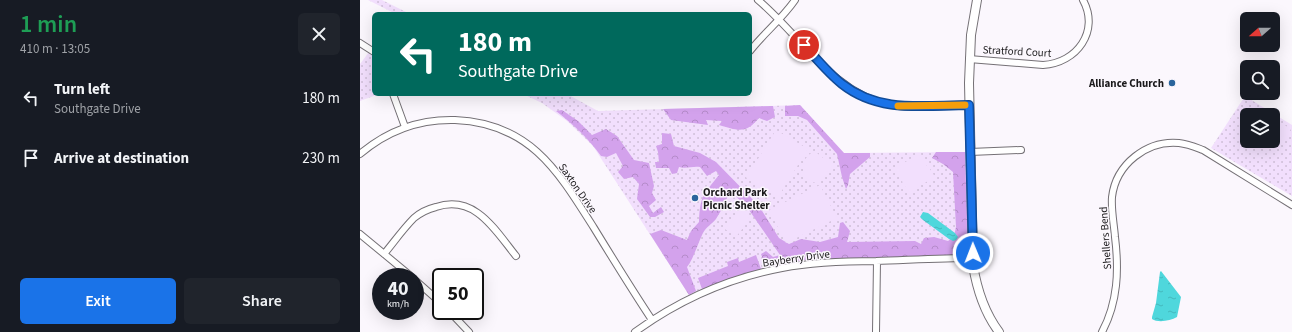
<!DOCTYPE html>
<html lang="en">
<head>
<meta charset="utf-8">
<style>
	:root { --surface:#171b24; --page:#20242c; --text:#f1f3f6; --muted:#9ea1a6; --accent:#1a73e8 }
	body { margin:0; font-family:"Source Sans 3",sans-serif; background:var(--page); color:var(--text); height:100vh; display:flex; flex-direction:column; font-size:15px; white-space:nowrap }
	* { box-sizing:border-box; margin:0 }
	p { font-size:13px; color:var(--muted) }
	.icon { flex:none; width:22px; height:22px; fill:none; stroke:currentColor; stroke-width:2; stroke-linecap:round; stroke-linejoin:round }
	.map { position:relative; flex:1; overflow:hidden }
	.side { display:flex; flex-direction:column; background:var(--surface); width:360px }
	.side>* { flex:none }
	.guide { position:absolute; left:12px; top:12px; width:380px; height:84px; border-radius:6px; box-shadow:0 4px 16px #0002; background:#00695c; color:#fff; overflow:hidden }
	.needle { width:26px; rotate:249deg }
	.tools { position:absolute; left:880px; top:12px; display:grid; gap:8px }
	.tools a { display:grid; place-items:center; width:40px; height:40px; border-radius:6px; background:var(--surface); box-shadow:0 4px 16px #0002; font-size:20px }
	.speed { position:absolute; left:12px; top:268px; display:flex; gap:8px; font-size:20px; font-weight:700; text-align:center }
	.speed>* { display:grid; place-content:center; width:52px; height:52px; border-radius:50%; background:var(--surface); box-shadow:0 4px 16px #0002; line-height:1 }
	.speed small { font-size:10px; font-weight:400 }
	.speed .limit { border:2px solid #111; border-radius:6px; background:#fff; color:#111 }
	.pin { position:absolute; display:grid; place-items:center; width:34px; height:34px; color:#fff; margin:-17px; border:2px solid #fff; border-radius:50%; box-shadow:0 1px 4px #0007 }
	.me { position:absolute; width:44px; margin:-22px; rotate:359deg; stroke-linejoin:round; filter:drop-shadow(0 0 3px #0008) }
	.turn { display:flex; align-items:center; gap:14px; height:84px; padding:0 20px; font-size:18px }
	.turn .icon { width:52px; height:52px; stroke-width:2.5 }
	.turn b { display:block; font-size:28px; line-height:34px }
	.round { display:grid; place-items:center; flex:none; width:42px; height:42px; border-radius:6px; background:var(--page) }
	.overview { display:flex; align-items:center; justify-content:space-between; height:68px; padding:0 20px }
	h1 { font-size:24px; font-weight:600; line-height:30px; color:#1e9e55 }
	.cta { display:flex; gap:8px; margin-top:auto; padding:8px 20px }
	.cta a { flex:1; height:46px; border-radius:6px; background:var(--accent); color:#fff; font-size:16px; font-weight:600; line-height:46px; text-align:center }
	.cta a+a { background:var(--page); color:var(--text) }
	ul { padding:0; list-style:none }
	li { display:flex; align-items:center; gap:12px; height:60px; padding:0 20px }
	li div { flex:1 }
	li b { display:block; font-size:15px }
	li em { font-style:normal }
	main { display:flex; flex:1; min-height:0 }
	.map>svg:first-child { display:block }
</style>
</head>
<body>
<main>
<section class="side">
<div class="overview"><div><h1>1 min</h1><p>410 m · 13:05</p></div><a class="round"><svg class="icon" aria-label="close" viewBox="0 0 24 24"><path d="M6 6l12 12M18 6L6 18"/></svg></a></div>
<ul>
<li><svg class="icon" aria-label="left" viewBox="0 0 24 24"><path d="M17 20v-9H6M10 6l-5 5 5 5"/></svg><div><b>Turn left</b><p>Southgate Drive</p></div><em>180 m</em></li>
<li><svg class="icon" aria-label="arrive" viewBox="0 0 24 24"><path d="M6 21V4h12l-3 4 3 4H6"/></svg><div><b>Arrive at destination</b></div><em>230 m</em></li>
</ul>
<div class="cta"><a>Exit</a><a>Share</a></div>
</section>
<div class="map">
<svg width="932" height="332" viewBox="0 0 932 332">
	<defs>
		<pattern id="green-dots" width="8" height="8" patternUnits="userSpaceOnUse"><rect width="8" height="8" fill="#f2dffd"/><path d="M2 2h.1M6 6h.1" fill="none" stroke="#cfbfd8" stroke-width="1.8" stroke-linecap="round"/></pattern>
		<pattern id="forest-crowns" width="20" height="18" patternUnits="userSpaceOnUse"><rect width="20" height="18" fill="#d3a2ec"/><path d="M2 6a3 3 0 1 1 6 0M12 15a3 3 0 1 1 6 0" fill="none" stroke="#b58bca"/></pattern>
		<pattern id="water-ripples" width="26" height="14" patternUnits="userSpaceOnUse"><rect width="26" height="14" fill="#4fd7dc"/><path d="M2 4q2-2 4 0t4 0M15 11q2-2 4 0t4 0" fill="none" stroke="#44b8bc"/></pattern>
	</defs>
	<rect width="100%" height="100%" fill="#fbf7fd"/>
	<path fill="url(#green-dots)" fill-rule="evenodd" d="M8,0H22L50,14H36Z
		M9,52L14,58V94H19L0,101V64Z
		M163,94H207L238,111L440,105L484,153L605,152L608,253L604,255H597L444,260L394,271L348,286L329,295L233,146L207,121L182,103Z
		M885,96L932,125V196L851,148ZM887,115H913V141H887Z"/>
	<path fill="url(#forest-crowns)" d="M440,105L484,153H510V157L490,174L488,185L486,189L482,177L477,154L447,120L438,116H425V106Z
		M413,106L415,117L407,121L399,118C385,135 377,130 359,125L362,121L346,120L348,125L311,120L303,109Z
		M202,110L218,121L232,135L246,129L257,136L274,160L289,163L294,186L292,193L296,200L289,206L293,213L301,207L304,212L295,217H290L277,199L279,184L273,177L264,179L258,172L263,166L256,153L247,157L241,156C229,139 213,124 196,111Z
		M302,133L311,134L314,146L340,153L356,162L399,206L419,238L429,244L441,239L460,242L478,237L480,223L483,222L490,231L487,242L555,241L561,244L564,238L574,237L588,241L594,236L596,227L593,172L583,164L572,158L576,152H605L608,247L600,248L601,255L444,260L406,268L401,254L406,251L413,257L420,255L389,210L370,190C366,200 362,210 356,219C352,224 346,227 343,233C339,241 332,262 327,267L336,291L329,295L290,234L301,230L327,240L331,231L339,222C340,196 343,195 359,175L356,171L347,176L340,167C332,166 326,169 319,167L317,173L312,174L309,168H296L295,162H299L298,152L296,146L302,144Z
		M396,255L401,269L377,276L342,289L338,278L368,266L367,262L378,258L379,262Z"/>
	<path fill="#f2dffd" d="M913,118L931,129L921,145H914L908,141H913Z
		M416,130L448,149L418,197L386,178Z
		M453,152L457,153L468,162L474,164L459,183C441,184 437,160 453,152Z
		M560,153L567,163L566,165L568,166L575,177L549,192L542,182L543,180L541,179L534,169Z
		M460,185L477,218L426,243L409,210Z
		M380,210L390,219L376,237L365,229Z"/>
	<path fill="url(#water-ripples)" d="M563,212L568,213L595,233L598,237L596,240L593,241L589,239L563,220L560,217Z
		M801,271L821,297L817,317C810,321 798,323 792,319V317L796,303L800,272Z"/>
	<g fill="none" stroke-linecap="round" stroke-linejoin="round">
		<defs>
			<path id="minor" d="M398,0C439,34 473,93 527,104C553,110 582,105 609,105
				M0,43L14,52
				M390,51C404,33 422,19 435,0
				M609,59L683,65C717,63 740,31 723,0
				M33,94L45,127
				M610,152L661,150
				M0,154C27,131 59,119 95,120C170,123 198,171 234,228C253,259 272,290 292,320
				M0,234L52,277
				M24,254C34,242 43,229 54,218C60,213 68,209 76,207C115,194 135,230 156,256
				M55,280L81,303
				M89,311L109,332
				M275,332C319,300 369,278 422,268C453,262 484,261 516,261C548,260 581,258 613,258
				M516,332L517,261
				M742,332C758,302 759,270 755,237C754,224 751,210 752,197C756,164 787,140 819,143C828,144 835,147 843,150L932,205"/>
			<path id="secondary" d="M617,0L611,35L609,83L613,265C617,290 624,312 639,332"/>
		</defs>
		<use href="#minor" stroke="#747075" stroke-width="8"/>
		<use href="#secondary" stroke="#747075" stroke-width="10"/>
		<use href="#minor" stroke="#fff" stroke-width="6"/>
		<use href="#secondary" stroke="#fff" stroke-width="8"/>
	</g>
	<g fill="none" stroke-linecap="round" stroke-linejoin="round">
		<defs>
			<path id="route" d="M444,45C456,58 468,73 482,84C520,114 565,105 609,105L613,253"/>
		</defs>
		<use href="#route" stroke="#114b97" stroke-width="10"/>
		<use href="#route" stroke="#1a73e8" stroke-width="7"/>
		<path stroke="#f59e0b" stroke-width="7" d="M538,106L605,105"/>
	</g>
	<g fill="#2a649c" stroke="#fbf7fd" stroke-width="1.5">
		<circle cx="812" cy="83" r="4"/>
		<circle cx="335" cy="198" r="4"/>
	</g>
	<g text-anchor="middle" stroke-width="3" stroke-linejoin="round" paint-order="stroke">
		<g font-size="11" fill="#1a191b" stroke="#fbf7fd">
			<text transform="translate(657 51) rotate(3)" y="4">Stratford Court</text>
			<text transform="translate(218 188) rotate(55)" y="4">Saxton Drive</text>
			<text transform="translate(745 238) rotate(-94)" y="4">Shellers Bend</text>
			<text transform="translate(436 258) rotate(-8)" y="4">Bayberry Drive</text>
		</g>
		<g font-size="11" font-weight="bold" fill="#1a191b" stroke="#fbf7fd" text-anchor="end">
			<text x="804" y="87">Alliance Church</text>
			<text x="343" y="196" text-anchor="start">Orchard Park<tspan x="343" dy="13">Picnic Shelter</tspan></text>
		</g>
	</g>
</svg>
<div class="tools">
<a><svg class="needle" viewBox="-14 -14 28 28"><path d="M0-13l5 13h-10z" fill="#e53935"/><path d="M0 13l5-13h-10z" fill="#9ea1a6"/></svg></a>
<a><svg class="icon" aria-label="search" viewBox="0 0 24 24"><circle cx="10" cy="10" r="6"/><path d="M15 15l6 6"/></svg></a>
<a><svg class="icon" aria-label="layers" viewBox="0 0 24 24"><path d="M12 4l9 5-9 5-9-5zM3 14l9 5 9-5"/></svg></a>
</div>
<div class="speed"><div>40<small>km/h</small></div><div class="limit">50</div></div>
<div class="pin" style="left:444px;top:45px;background:#d93025"><svg class="icon" aria-label="arrive" viewBox="0 0 24 24"><path d="M6 21V4h12l-3 4 3 4H6"/></svg></div>
<svg class="me" style="left:613px;top:253px" viewBox="-20 -20 40 40"><circle r="17" fill="#1a73e8" stroke="#fff" stroke-width="3"/><path d="M0-11L8 9 0 5-8 9z" fill="#fff"/></svg>
<div class="guide">
<div class="turn"><svg class="icon" aria-label="left" viewBox="0 0 24 24"><path d="M17 20v-9H6M10 6l-5 5 5 5"/></svg><div><b>180 m</b>Southgate Drive</div></div>
</div>
</div>
</main>
</body>
</html>
